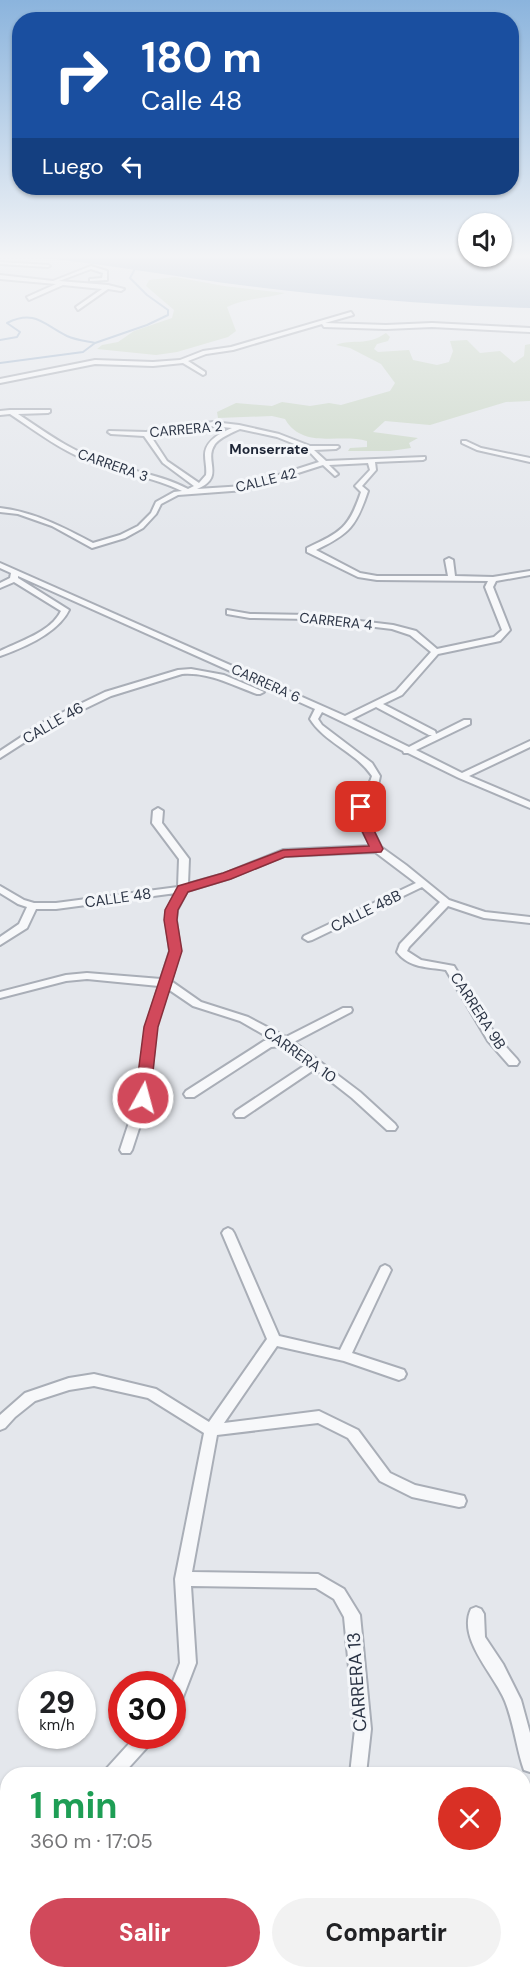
<!DOCTYPE html>
<html lang="es">
<head>
<meta charset="utf-8">
<style>
	:root { --surface:#fff; --page:#f2f2f2; --text:#202124; --muted:#757577; --accent:#d1495b }
	body { margin:0; font-family:"DM Sans",sans-serif; background:var(--page); color:var(--text); height:100vh; display:flex; flex-direction:column; font-size:22px; white-space:nowrap }
	* { box-sizing:border-box; margin:0 }
	p { font-size:20px; color:var(--muted) }
	.icon { flex:none; width:33px; height:33px; fill:none; stroke:currentColor; stroke-width:2; stroke-linecap:round; stroke-linejoin:round }
	.map { position:relative; flex:1; overflow:hidden }
	.drawer { position:absolute; left:0px; top:1767px; width:531px; height:212px; display:flex; flex-direction:column; background:var(--surface); border-radius:24px 24px 0 0; box-shadow:0 2px 4px #0004 }
	.drawer>* { flex:none }
	.banner { position:absolute; left:12px; top:12px; width:507px; height:183px; border-radius:24px; box-shadow:0 2px 4px #0004; background:#1a4fa0; color:#fff; overflow:hidden }
	.buttons { position:absolute; left:458px; top:213px; display:grid; gap:12px }
	.buttons a { display:grid; place-items:center; width:54px; height:54px; border-radius:50%; background:var(--surface); box-shadow:0 2px 4px #0004; font-size:30px }
	.speed { position:absolute; left:18px; top:1671px; display:flex; gap:12px; font-size:30px; font-weight:700; text-align:center }
	.speed>* { display:grid; place-content:center; width:78px; height:78px; border-radius:50%; background:var(--surface); box-shadow:0 2px 4px #0004; line-height:1 }
	.speed small { font-size:15px; font-weight:400 }
	.speed .limit { border:9px solid #d22; background:#fff; color:#111 }
	.pin { position:absolute; display:grid; place-items:center; width:51px; height:51px; color:#fff; margin:-26px; border-radius:12px; box-shadow:0 3px 9px #0006 }
	.me { position:absolute; width:66px; margin:-33px; rotate:7deg; stroke-linejoin:round; filter:drop-shadow(0 0 4px #0008) }
	.turn { display:flex; align-items:center; gap:21px; height:126px; padding:0 30px; font-size:27px }
	.turn .icon { width:78px; height:78px; stroke-width:2.5 }
	.turn b { display:block; font-size:42px; line-height:51px }
	.then { display:flex; align-items:center; height:57px; padding:0 30px; background:#0003; gap:12px; font-size:22px }
	.round { display:grid; place-items:center; flex:none; width:63px; height:63px; border-radius:32px; background:var(--page) }
	.head { display:flex; align-items:center; justify-content:space-between; height:102px; padding:0 30px }
	h1 { font-size:36px; font-weight:700; line-height:45px; color:#1e9e55 }
	.button { display:flex; gap:12px; margin-top:auto; padding:12px 30px }
	.button a { flex:1; height:69px; border-radius:36px; background:var(--accent); color:#fff; font-size:24px; font-weight:700; line-height:69px; text-align:center }
	.button a+a { background:var(--page); color:var(--text) }
	.map>svg:first-child { display:block }
</style>
</head>
<body>
<div class="map">
<svg width="530" height="1978" viewBox="0 0 530 1978">
	<rect width="100%" height="100%" fill="#e4e7ec"/>
	<path fill="#c9d6c5" d="M175,277L224,286L285,293C265,299 245,298 227,307L236,331L228,337L177,352L156,355L97,349L102,345L118,342L134,331L172,318L174,310L146,286L149,280Z
		M386,333L390,337L388,341L377,344L374,349L378,352L409,350L413,360L437,365L449,362L453,351L450,341L467,340L480,353L500,351L514,363L524,356L525,345L530,344V401L506,402L430,425L385,421L373,432L418,438L409,443L411,448L390,451H348L350,448L367,447V441C340,433 303,450 285,419L272,416L218,418L217,412L236,403L272,406L282,402L310,406L329,403L341,405L390,391L395,383L381,364L350,348L336,345C354,338 366,347 386,333Z"/>
	<path fill="#9fb4cc" d="M30,257H530V308C436,305 341,298 248,286C175,277 103,263 30,257Z"/>
	<g fill="none" stroke-linecap="round" stroke-linejoin="round">
		<path stroke="#9fb4cc" stroke-width="2" d="M0,340L17,337L20,332L7,323C35,309 44,325 67,336C76,340 86,341 95,343
			M0,363L83,352L95,343L147,325L168,315V310L147,295L130,278L136,267"/>
		<defs>
			<path id="minor" d="M0,262L48,265L50,266L48,267L0,264Z
				M91,266L107,271V280L90,281V279L102,278L103,273L91,269L59,281L108,285L124,289L121,291L108,289L78,310L76,307L102,289L63,285L29,300L27,297L56,284L0,279V275L53,281Z
				M351,312L353,315L325,323L386,325L432,323L530,328V332L432,327L386,329L324,327L322,324L233,350L206,354L188,361L205,372V374L203,375L183,363L153,366L95,364L0,383V379L95,360L153,362L180,360L203,351L231,347Z
				M10,410H50V412L48,413L18,414C44,431 69,450 99,460C128,471 160,474 188,489L194,486L163,463L144,436L111,434L108,432L109,431L146,432L213,422L239,425L279,434L310,446H338L339,447L336,449L314,450L326,461L425,457V459L423,460L375,462L376,470L362,486L368,491C356,527 349,534 316,550L360,573L377,576H448L445,560L449,558L453,560L455,576L493,577L530,571V575L496,581L493,587L510,630L500,641L438,654L402,695L383,704L435,731L436,734L464,720H470V724L416,750L462,773L530,741V747L469,776L530,802V808L459,778L408,753H404L403,751L322,712L318,719L322,725L372,763L380,776L378,785L368,801L366,807L367,818L381,847L406,865L449,900L485,912L530,917V923L484,918L448,906L409,947L407,951L421,960L454,966L496,1036L517,1059L519,1062L517,1065H509L488,1041L446,970C428,967 409,968 397,952L400,944L440,902L422,887L312,940L308,941L303,938L304,936L416,883L375,852L284,856L230,878L187,891L177,910L176,920L180,951L171,981L201,1002L248,1017L286,1037L343,1008H351L352,1010L351,1012L294,1042L360,1092L395,1124L397,1127L395,1130H387L352,1098L315,1069L244,1117H236L234,1114L236,1111L307,1064L284,1046L271,1047L194,1097H186L184,1094L186,1091L264,1041L273,1040L240,1021L193,1006L168,989L156,1027L149,1098L132,1150L130,1153H122L120,1150L137,1098L146,1027L159,986L87,979L66,981L0,998V992L66,975L87,973L161,979L170,951L166,920L167,910L176,893L56,909H36L27,928L0,945V937L19,924L27,907L18,904L0,893V886L24,900L34,903H56L178,887L179,859L152,823L153,811L158,808L163,811L162,823L189,859L188,884L224,874L283,850L371,846C365,834 351,816 358,801C363,792 369,787 372,776C356,752 325,743 310,719L315,709L18,576V578L69,610C58,633 23,648 0,656V651C20,641 51,632 61,611L14,582L0,588V583L10,578L11,573L0,568V563L345,716L396,691L431,652L410,635L392,629L309,619L250,618L227,614V610L250,614L309,615L393,625L416,631L437,649L494,637L502,630L485,587L488,581L377,580L358,577L307,552V548C341,532 349,528 361,492L355,486L370,470L368,463L329,465L338,474L335,476L323,465L245,490L178,495L161,504L156,514L143,528L125,538L92,548L52,526L18,514L0,512V508C34,512 63,527 93,543L120,535L138,526L151,513L156,502L174,492L182,491C154,477 123,473 94,463C63,452 37,432 10,414L0,415V411ZM213,426L232,428C220,433 205,441 205,455C205,462 207,468 206,475L199,483L167,461L150,435ZM240,429L277,437L307,449L319,462L244,486L197,489C226,477 203,461 215,444C221,437 231,433 240,429ZM376,707L429,735H432L409,747L352,719Z
				M462,441H466L481,448L530,458V462L477,450L462,443Z
				M191,669L224,675L264,692L260,694H257C232,685 209,672 182,674L111,696L53,724L0,758V751L47,720L105,692L178,670Z
				M228,1228L232,1230L234,1233L279,1336L340,1350L381,1267L385,1265L389,1267L391,1270L352,1353L404,1370L406,1374L404,1378L399,1380L344,1361L277,1346L224,1423L319,1411L358,1430L390,1473L415,1485L464,1496L466,1501L464,1506L459,1507L412,1497L380,1481L348,1438L318,1423L217,1435L192,1572L318,1574L344,1589L360,1615L371,1729L366,1774H350L355,1729L344,1617L334,1599L316,1588L191,1586L196,1663L178,1710L172,1712V1684L180,1663L175,1579L204,1433L148,1398L94,1386L69,1390L35,1401L15,1417L5,1428L0,1430V1415L25,1393L69,1378L94,1374L156,1389L209,1422L267,1339L222,1233L224,1230Z
				M476,1607L481,1609L484,1614L485,1637L503,1664L521,1700L530,1733V1772L524,1770L522,1764C516,1744 513,1721 505,1701C494,1674 457,1639 471,1609Z
				M136,1736H154L152,1742L123,1774H105L107,1768Z
				M530,1955V1975L523,1978H496L500,1971H524V1958Z
				M117,1971H135L134,1978H116Z
				M389,1971H408L411,1978H392Z"/>
		</defs>
		<use href="#minor" stroke="#a9aeb7" stroke-width="4"/>
		<use href="#minor" fill="#f7f8fa" fill-rule="evenodd"/>
	</g>
	<linearGradient id="sky" x2="0" y2="1"><stop stop-color="#8bb4dd"/><stop offset="0.48" stop-color="#f3f4f6"/><stop offset="1" stop-color="#f3f4f6" stop-opacity="0"/></linearGradient>
	<rect width="530" height="534" fill="url(#sky)"/>
	<path fill="#d1495b" stroke="#882f3b" stroke-width="1.5" d="M361,804L367,807L368,818L383,849L381,852L285,857L231,879L188,892L178,910L177,920L182,951L158,1027L150,1098L143,1103L138,1102L135,1098L144,1027L169,951L164,920L165,910L178,886L223,873L283,850L369,846L356,818L355,807Z"/>
	<g text-anchor="middle" stroke-width="6" stroke-linejoin="round" paint-order="stroke">
		<g font-size="14" fill="#2b3445" stroke="#f4f6f9">
			<text transform="translate(186 429) rotate(-5)" y="5">CARRERA 2</text>
			<text transform="translate(113 465) rotate(19)" y="5">CARRERA 3</text>
			<text transform="translate(266 480) rotate(-14)" y="5">CALLE 42</text>
			<text transform="translate(336 621) rotate(6)" y="5">CARRERA 4</text>
			<text transform="translate(266 683) rotate(24)" y="5">CARRERA 6</text>
		</g>
		<g font-size="14" font-weight="bold" fill="#1d2536" stroke="#f4f6f9">
			<text x="269" y="454">Monserrate</text>
		</g>
		<g font-size="15" fill="#2b3445" stroke="#f4f6f9">
			<text transform="translate(53 723) rotate(-30)" y="5">CALLE 46</text>
			<text transform="translate(118 898) rotate(-8)" y="5">CALLE 48</text>
			<text transform="translate(366 911) rotate(-26)" y="5">CALLE 48B</text>
			<text transform="translate(478 1011) rotate(57)" y="5">CARRERA 9B</text>
			<text transform="translate(300 1055) rotate(35)" y="5">CARRERA 10</text>
		</g>
		<g font-size="18" fill="#2b3445" stroke="#f4f6f9">
			<text transform="translate(357 1682) rotate(-94)" y="6">CARRERA 13</text>
		</g>
	</g>
</svg>
<div class="buttons">
<a><svg class="icon" aria-label="sound" viewBox="0 0 24 24"><path d="M4 9h4l5-4v14l-5-4H4zM17 9q2 3 0 6"/></svg></a>
</div>
<div class="speed"><div>29<small>km/h</small></div><div class="limit">30</div></div>
<div class="pin" style="left:361px;top:807px;background:#d93025"><svg class="icon" aria-label="arrive" viewBox="0 0 24 24"><path d="M6 21V4h12l-3 4 3 4H6"/></svg></div>
<svg class="me" style="left:143px;top:1098px" viewBox="-20 -20 40 40"><circle r="17" fill="#d1495b" stroke="#fff" stroke-width="3"/><path d="M0-11L8 9 0 5-8 9z" fill="#fff"/></svg>
<div class="banner">
<div class="turn"><svg class="icon" aria-label="right" viewBox="0 0 24 24"><path d="M7 20v-9h11M14 6l5 5-5 5"/></svg><div><b>180 m</b>Calle 48</div></div>
<div class="then">Luego<svg class="icon" aria-label="left" viewBox="0 0 24 24"><path d="M17 20v-9H6M10 6l-5 5 5 5"/></svg></div>
</div>
<section class="drawer">
<div class="head"><div><h1>1 min</h1><p>360 m · 17:05</p></div><a class="round" style="background:#d93025;color:#fff"><svg class="icon" aria-label="close" viewBox="0 0 24 24"><path d="M6 6l12 12M18 6L6 18"/></svg></a></div>
<div class="button"><a>Salir</a><a>Compartir</a></div>
</section>
</div>
</body>
</html>
